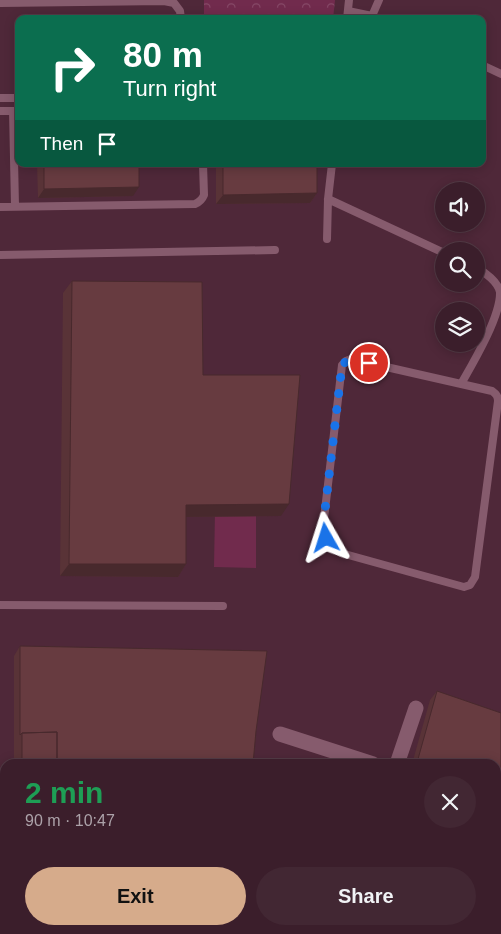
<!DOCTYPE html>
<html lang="en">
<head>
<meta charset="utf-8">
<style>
	:root { --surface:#3b1e2b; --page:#422733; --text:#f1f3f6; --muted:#aca2a9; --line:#543c47; --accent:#d6ab8b }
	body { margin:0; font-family:Helvetica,sans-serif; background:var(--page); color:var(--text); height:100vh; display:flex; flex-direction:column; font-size:19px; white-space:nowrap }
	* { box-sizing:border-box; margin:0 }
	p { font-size:16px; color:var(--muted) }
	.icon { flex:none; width:28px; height:28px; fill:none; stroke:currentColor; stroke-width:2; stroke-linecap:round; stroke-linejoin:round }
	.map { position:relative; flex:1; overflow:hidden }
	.drawer { position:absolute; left:0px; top:759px; width:501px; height:176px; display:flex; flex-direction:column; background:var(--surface); border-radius:15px 15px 0 0; box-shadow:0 2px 12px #0003,0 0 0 1px var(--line) }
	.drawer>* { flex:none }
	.hud { position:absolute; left:15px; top:15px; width:471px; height:152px; border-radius:10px; box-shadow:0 2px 12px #0003,0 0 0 1px var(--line); background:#0b6e4f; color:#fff; overflow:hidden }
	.fabs { position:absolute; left:435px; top:182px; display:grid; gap:10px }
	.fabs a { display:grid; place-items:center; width:50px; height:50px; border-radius:50%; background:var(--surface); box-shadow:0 2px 12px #0003,0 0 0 1px var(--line); font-size:25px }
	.pin { position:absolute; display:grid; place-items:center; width:42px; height:42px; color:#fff; margin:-21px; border:2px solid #fff; border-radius:50%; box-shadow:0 1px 5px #0007 }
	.me { position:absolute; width:55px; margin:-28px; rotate:354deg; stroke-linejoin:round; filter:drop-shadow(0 0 4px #0008) }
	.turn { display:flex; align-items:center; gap:18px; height:105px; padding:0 25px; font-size:22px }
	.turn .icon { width:65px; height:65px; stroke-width:2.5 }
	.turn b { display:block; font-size:35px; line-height:42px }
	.then { display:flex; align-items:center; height:48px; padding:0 25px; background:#0003; gap:10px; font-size:19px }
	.round { display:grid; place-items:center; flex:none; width:52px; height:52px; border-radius:26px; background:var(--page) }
	.overview { display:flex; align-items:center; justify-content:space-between; height:85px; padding:0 25px }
	h1 { font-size:30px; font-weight:800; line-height:38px; color:#1e9e55 }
	.button { display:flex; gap:10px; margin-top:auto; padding:10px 25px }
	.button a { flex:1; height:58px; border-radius:30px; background:var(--accent); color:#111; font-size:20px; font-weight:800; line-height:58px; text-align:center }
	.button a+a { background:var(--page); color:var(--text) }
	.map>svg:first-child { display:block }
</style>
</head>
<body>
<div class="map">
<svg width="501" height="934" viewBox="0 0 501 934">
	<defs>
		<pattern id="forest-crowns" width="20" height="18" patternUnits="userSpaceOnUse" patternTransform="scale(1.25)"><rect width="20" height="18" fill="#712b4d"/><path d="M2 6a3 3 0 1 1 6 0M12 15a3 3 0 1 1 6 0" fill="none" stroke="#864967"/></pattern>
	</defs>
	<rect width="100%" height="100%" fill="#4f2839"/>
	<path fill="url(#forest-crowns)" d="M204,0H335L333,19H204Z"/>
	<path fill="#712b4d" d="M215,511H256V568L214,567Z"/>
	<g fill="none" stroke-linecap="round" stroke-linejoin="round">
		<path stroke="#865b6d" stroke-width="8" d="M0,3L164,1L174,3L180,11L181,19
			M348,11L372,16L378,19
			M372,16L379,0
			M347,19L349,0
			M482,65L501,74
			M0,98H19
			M0,111H19
			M13,111L15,206
			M328,199L444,253
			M0,207L195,204C200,202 202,200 204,195L203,164
			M327,239L328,199L332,164
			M0,255L275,250
			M351,359L492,391C496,394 498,396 498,401L475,577L470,585L464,587L341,553C330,545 327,540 323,527L342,365L346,361Z
			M461,384C473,363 501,316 500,292C498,282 485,272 476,268
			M0,605L223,606"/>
		<path stroke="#865b6d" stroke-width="15" d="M280,734L373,764
			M397,764L416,708
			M496,905L501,906
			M334,934L336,930"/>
		<path stroke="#865b6d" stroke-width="20" d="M497,934L501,924"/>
	</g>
	<path fill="#593337" d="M37,164H139L133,196L38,198Z
		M216,164H317V193L310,203L216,204Z
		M72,281L203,375L281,516L186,517V564L178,577L60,576L63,293Z
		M20,646L256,731L253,764H14V656Z
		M437,691L501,713V801L496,799V764H412L430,700Z
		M139,930H234L233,934H139Z"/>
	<path fill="#48292d" d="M139,187L133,196L38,198L44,189Z
		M317,193L310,203L216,204L223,195Z
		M289,504L281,516L177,517L186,505Z
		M69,564H186L178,577L60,576Z
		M418,759L430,764H415Z
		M496,787L501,789V801L496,799Z"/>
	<path fill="#673b40" stroke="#48292d" d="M44,164H139V187L44,189Z
		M223,164H317V193L223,195Z
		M72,281L202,282L203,375H300L289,504L186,505V564H69Z
		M20,646L267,651L256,731L253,764H57V732L22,733L20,735Z
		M437,691L501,713V789L496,787V764H430L418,759Z
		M57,732V764H22V733Z
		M146,930H234L233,934H146Z"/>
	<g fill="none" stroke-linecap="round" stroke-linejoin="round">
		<path stroke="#1a73e8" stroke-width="9" stroke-dasharray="0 16.2" d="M326,538L323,527L342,365C351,356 358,360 369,363"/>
	</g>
</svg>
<div class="fabs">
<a><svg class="icon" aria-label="sound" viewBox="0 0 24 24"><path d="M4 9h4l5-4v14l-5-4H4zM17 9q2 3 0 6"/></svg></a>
<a><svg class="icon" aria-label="search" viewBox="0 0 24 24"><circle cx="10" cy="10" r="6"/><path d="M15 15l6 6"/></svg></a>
<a><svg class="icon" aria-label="layers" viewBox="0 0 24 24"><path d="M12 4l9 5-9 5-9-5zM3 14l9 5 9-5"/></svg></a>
</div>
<div class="pin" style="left:369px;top:363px;background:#d93025"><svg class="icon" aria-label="arrive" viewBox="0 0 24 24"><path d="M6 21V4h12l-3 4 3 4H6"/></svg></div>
<svg class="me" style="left:326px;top:538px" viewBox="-20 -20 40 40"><path d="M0-17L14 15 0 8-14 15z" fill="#1a73e8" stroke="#fff" stroke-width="4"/></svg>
<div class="hud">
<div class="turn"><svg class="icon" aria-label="right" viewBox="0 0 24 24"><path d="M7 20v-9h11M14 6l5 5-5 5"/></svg><div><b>80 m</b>Turn right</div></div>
<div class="then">Then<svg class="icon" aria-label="arrive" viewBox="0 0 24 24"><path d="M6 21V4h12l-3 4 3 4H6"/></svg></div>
</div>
<section class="drawer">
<div class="overview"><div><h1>2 min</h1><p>90 m · 10:47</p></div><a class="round"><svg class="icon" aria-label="close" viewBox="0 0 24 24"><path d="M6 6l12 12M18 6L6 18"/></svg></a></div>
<div class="button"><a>Exit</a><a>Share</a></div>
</section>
</div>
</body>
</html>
